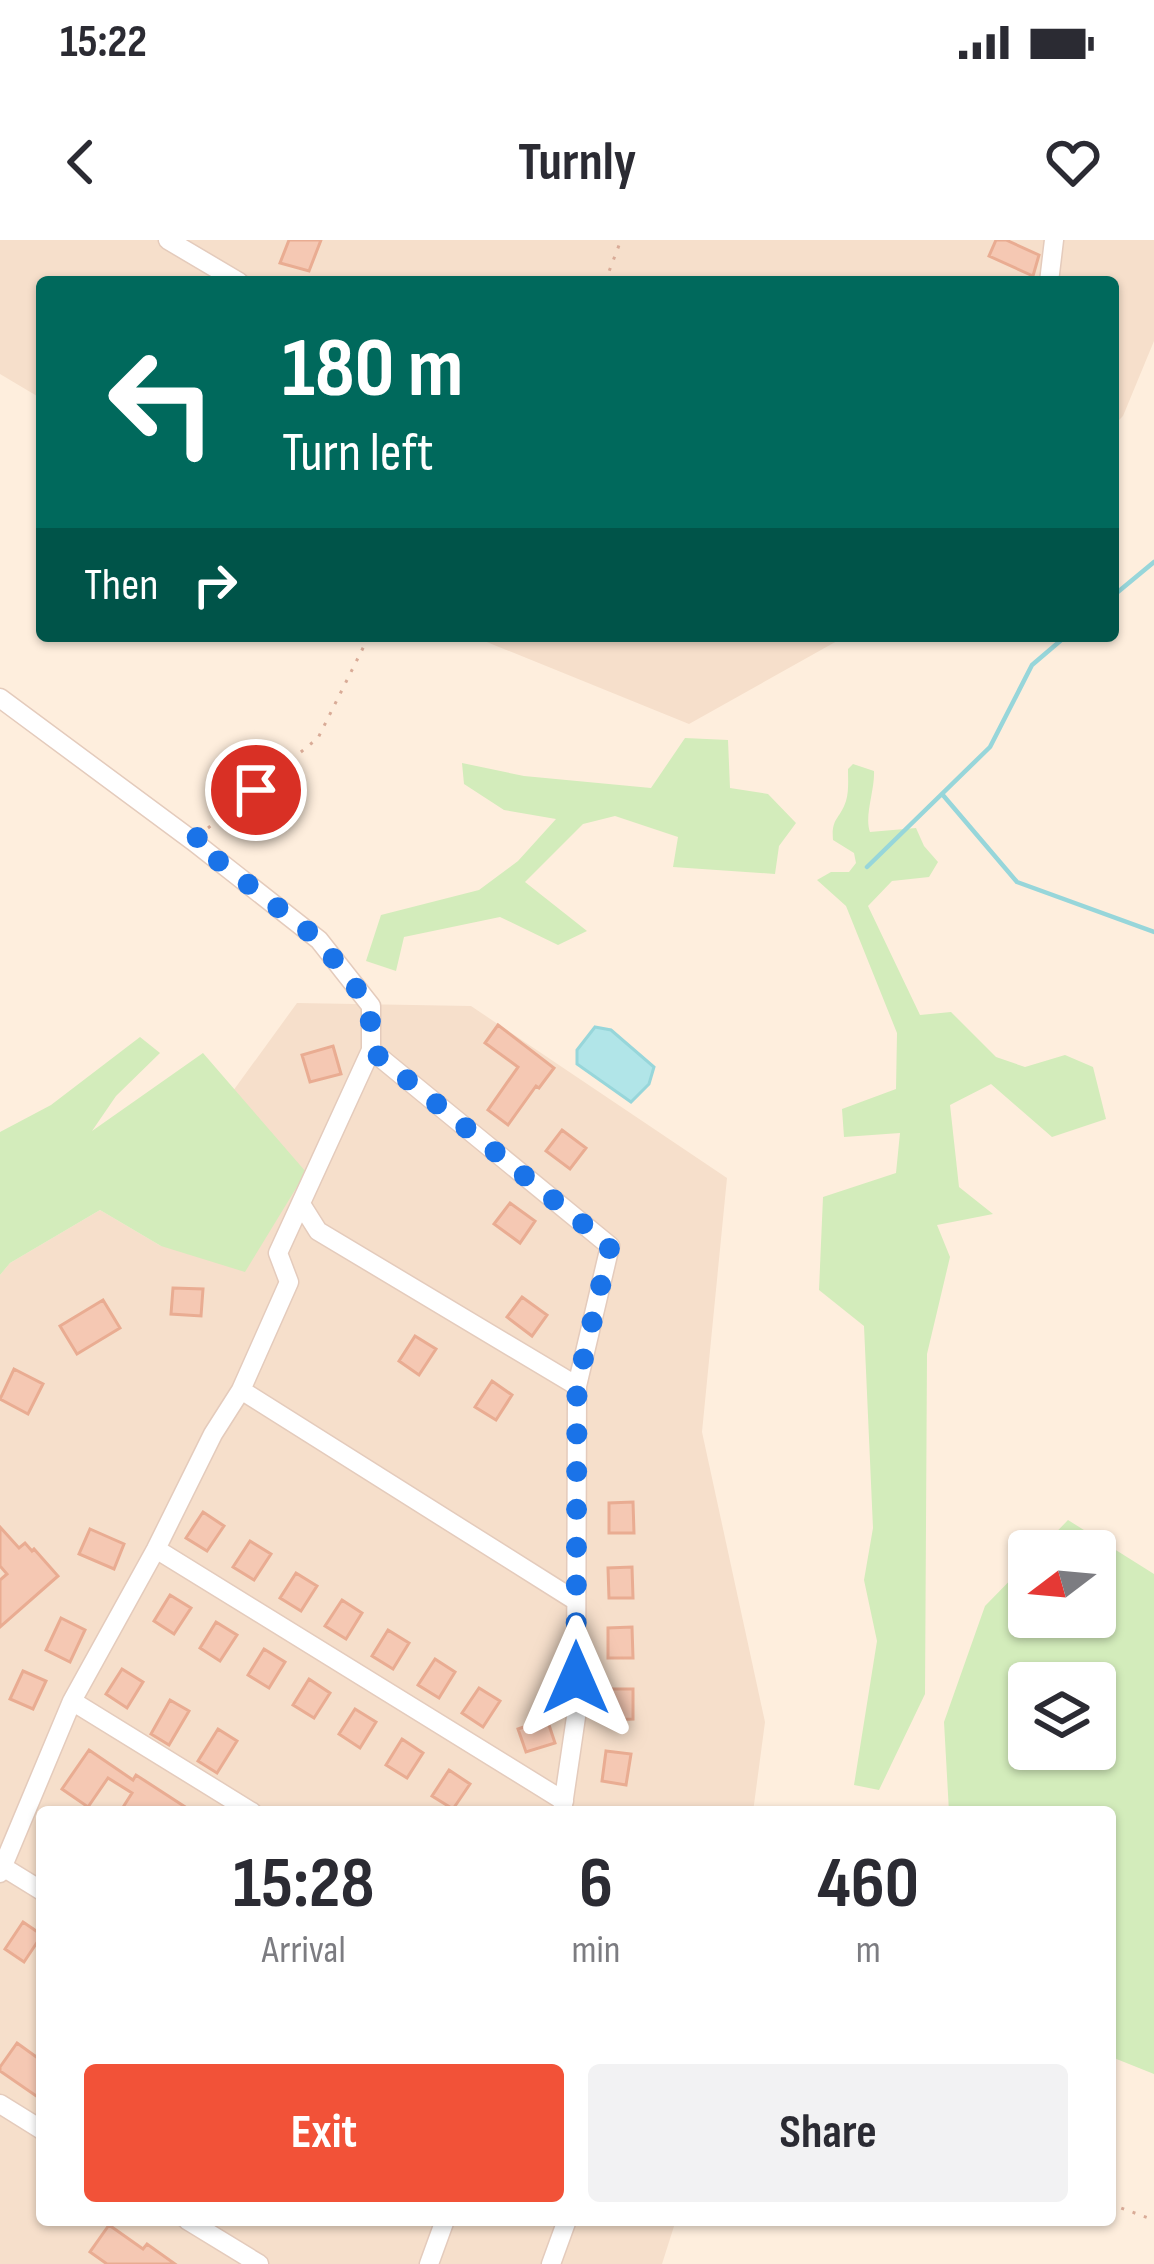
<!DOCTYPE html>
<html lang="en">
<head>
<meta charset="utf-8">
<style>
	:root { --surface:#fff; --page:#f2f2f3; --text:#2b2b33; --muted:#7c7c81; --accent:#f25238 }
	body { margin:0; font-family:"Sofia Sans Condensed",sans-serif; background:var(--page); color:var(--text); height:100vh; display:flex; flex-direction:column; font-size:45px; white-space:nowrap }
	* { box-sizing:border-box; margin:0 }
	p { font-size:39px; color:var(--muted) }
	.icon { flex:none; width:66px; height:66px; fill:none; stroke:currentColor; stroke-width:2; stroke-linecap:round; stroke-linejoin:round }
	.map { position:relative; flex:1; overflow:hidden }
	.panel { position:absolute; left:36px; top:1566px; width:1080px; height:420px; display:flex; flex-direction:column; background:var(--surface); border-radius:12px; box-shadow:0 3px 9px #0004 }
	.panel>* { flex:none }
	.hud { position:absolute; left:36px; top:36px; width:1083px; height:366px; border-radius:12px; box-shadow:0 3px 9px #0004; background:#00695c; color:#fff; overflow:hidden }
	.needle { width:78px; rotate:254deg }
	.tools { position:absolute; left:1008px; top:1290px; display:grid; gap:24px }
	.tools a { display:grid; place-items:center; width:108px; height:108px; border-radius:12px; background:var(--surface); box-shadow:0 3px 9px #0004; font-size:60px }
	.pin { position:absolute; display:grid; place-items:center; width:102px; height:102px; color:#fff; margin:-51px; border:6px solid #fff; border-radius:50%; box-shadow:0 3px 12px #0007 }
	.me { position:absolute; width:132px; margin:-66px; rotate:0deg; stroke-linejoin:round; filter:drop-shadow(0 0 9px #0008) }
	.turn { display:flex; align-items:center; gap:42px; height:252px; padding:0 48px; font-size:54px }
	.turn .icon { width:156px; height:156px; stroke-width:2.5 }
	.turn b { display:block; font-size:84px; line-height:102px }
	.then { display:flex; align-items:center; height:114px; padding:0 48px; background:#0003; gap:24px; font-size:45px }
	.eta { display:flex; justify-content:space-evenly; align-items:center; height:204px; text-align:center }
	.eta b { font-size:72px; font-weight:700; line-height:84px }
	.cta { display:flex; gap:24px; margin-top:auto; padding:24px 48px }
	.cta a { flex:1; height:138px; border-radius:12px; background:var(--accent); color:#fff; font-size:48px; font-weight:700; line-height:138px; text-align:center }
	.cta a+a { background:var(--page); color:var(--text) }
	.status { display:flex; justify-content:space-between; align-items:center; height:84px; padding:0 60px; background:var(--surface); direction:ltr }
	.status svg { height:33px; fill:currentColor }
	header { display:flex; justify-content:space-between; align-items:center; height:156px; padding:0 48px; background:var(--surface); font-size:54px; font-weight:700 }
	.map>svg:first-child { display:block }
</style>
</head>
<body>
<div class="status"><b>15:22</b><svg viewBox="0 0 49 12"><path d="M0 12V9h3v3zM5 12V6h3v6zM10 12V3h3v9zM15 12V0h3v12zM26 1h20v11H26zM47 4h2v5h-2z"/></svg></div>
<header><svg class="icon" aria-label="back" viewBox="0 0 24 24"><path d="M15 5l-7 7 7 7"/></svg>Turnly<svg class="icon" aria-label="heart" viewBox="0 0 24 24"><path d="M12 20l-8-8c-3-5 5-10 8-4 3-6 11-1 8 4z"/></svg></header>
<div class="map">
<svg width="1154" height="2024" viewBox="0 0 1154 2024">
	<rect width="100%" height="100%" fill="#feeedd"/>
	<path fill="#f6dfcb" d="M0,0H1154V101L1123,176L1113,186V42H42V159L0,134Z
		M472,396H846L689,484Z
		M297,763L471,766L727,938L702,1192L765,1482L753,1572H42V1980H676L662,2024H0V1035L10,1023L100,970L161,1006L305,932L233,851Z"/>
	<path fill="#d3ecbb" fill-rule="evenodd" d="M685,498L728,500L730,548L768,554L796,583L779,606L775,634L673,627L678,597L615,576L583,584L525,642L587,691L558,705L500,677L404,697L396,731L366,721L381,675L479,650L518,621L556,579L504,570L464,544L462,523L524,536L651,548Z
		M853,524L874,531C875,550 864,576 870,592L916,588L924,606L938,622L929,637L892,641L868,666L920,775L951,772L996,817L1025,827L1065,815L1093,827L1106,879L1052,897L991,844L950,865L959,947L993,974L937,985L950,1017L927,1114L925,1454L879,1550L854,1545L877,1401L864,1340L873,1288L864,1086L819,1050L823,957L896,933L900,893L844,897L842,869L896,849L897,793L846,666L817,640L831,632H849L856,623L854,613L833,600C831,578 840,579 846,561C849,552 848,538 848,529Z
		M140,797L160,813L116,856L92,891L203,813L306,932L245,1032L161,1006L100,970L10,1023L0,1035V892L51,865Z
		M1068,1280L1154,1334V1834L1114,1818L1110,1820V1572H949L944,1482L985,1366L1029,1321V1377H1095V1311H1038ZM1095,1443V1509H1029V1443Z"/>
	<path fill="#b1e5e8" stroke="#97d6da" stroke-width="3" d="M595,787L611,790L654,827L649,844L631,862L577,824V810Z"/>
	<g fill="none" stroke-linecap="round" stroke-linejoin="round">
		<path stroke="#97d6da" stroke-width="4.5" d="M1113,356L1154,322
			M942,554L1017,642L1154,692
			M867,627L990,507L1032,425L1066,396"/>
	</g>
	<path fill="#f5c8b3" stroke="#e9ac92" stroke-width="3" d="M289,0H321L309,31L280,23Z
		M996,0H1006L1039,15L1033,36L989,16Z
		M498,785L554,828L539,848L536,846L508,885L488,870L518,827L485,803Z
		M333,806L341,834L310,842L302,815Z
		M562,890L586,908L570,929L546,911Z
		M510,963L535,981L520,1003L494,984Z
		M173,1048L203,1049L201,1076L171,1074Z
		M522,1057L547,1075L532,1096L507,1077Z
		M103,1060L120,1088L77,1114L60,1086Z
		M415,1096L436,1109L419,1135L399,1121Z
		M14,1129L43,1144L28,1174L0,1159Z
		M492,1141L512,1155L496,1180L475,1167Z
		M633,1262L634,1293H609V1263Z
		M203,1272L224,1286L207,1311L186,1298Z
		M0,1287L19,1308L25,1303L32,1311L34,1309L58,1336L0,1387V1340L7,1334L0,1326Z
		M90,1289L124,1304L114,1329L79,1314Z
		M250,1301L271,1314L254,1340L233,1327Z
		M632,1327L633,1358H609L608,1328Z
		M296,1333L317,1346L301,1371L280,1358Z
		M170,1355L191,1368L174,1394L154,1381Z
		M342,1360L362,1373L346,1399L325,1386Z
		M61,1378L85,1390L70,1422L46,1410Z
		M216,1382L237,1395L220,1421L200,1408Z
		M632,1387L633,1418H608V1388Z
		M388,1390L409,1403L393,1429L372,1416Z
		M264,1409L285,1422L269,1448L248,1435Z
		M435,1419L455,1432L439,1458L418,1445Z
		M122,1429L143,1442L127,1468L106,1454Z
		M23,1431L46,1441L33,1469L10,1459Z
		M309,1439L330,1453L314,1478L293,1465Z
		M479,1448L500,1461L483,1487L462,1473Z
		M608,1449H633V1479L609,1480Z
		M170,1460L189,1471L169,1505L151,1494Z
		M355,1469L376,1482L360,1508L339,1494Z
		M547,1479L555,1503L526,1512L518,1489Z
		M218,1489L237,1501L217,1533L198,1521Z
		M402,1499L423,1513L407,1538L386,1525Z
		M89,1510L133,1540L136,1535L193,1572H120L132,1553L108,1538L88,1567L62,1549Z
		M606,1511L631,1514L626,1545L602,1541Z
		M449,1530L470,1544L453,1569L432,1556Z
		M23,1682L42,1695L24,1722L5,1709Z
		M17,1803L42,1821V1860L0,1831V1827Z
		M109,1985L143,2009L147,2004L175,2024H107L90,2012Z"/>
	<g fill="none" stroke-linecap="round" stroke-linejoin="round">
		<defs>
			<path id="street" d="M168,0L239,42
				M1049,42L1054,0
				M0,458L193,601L319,700L371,766V810L278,1013L289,1042L241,1150L213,1194L156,1309L72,1461L252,1572
				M371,810L610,1006L577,1146L576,1477L562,1572
				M301,964L318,991L577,1146
				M241,1150L576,1361
				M156,1309L564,1561
				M3,1627L42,1651
				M0,1633L72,1461
				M0,1864L42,1890
				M187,1980L259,2024
				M429,2024L445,1980
				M551,2024L567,1980"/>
		</defs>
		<use href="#street" stroke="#e4cbbc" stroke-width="21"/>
		<path stroke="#d9ab97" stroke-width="3" stroke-dasharray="3 9" stroke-linecap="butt" d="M605,42L621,0
			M208,588L318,498L369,396
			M1110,1964L1154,1980"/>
		<use href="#street" stroke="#fff" stroke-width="18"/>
	</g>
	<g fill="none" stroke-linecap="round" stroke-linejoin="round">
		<path stroke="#1a73e8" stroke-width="21" stroke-dasharray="0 37.8" d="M256,550L193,601L319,700L370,766L371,810L610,1006L577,1146L576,1438"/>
	</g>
</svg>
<div class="tools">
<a><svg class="needle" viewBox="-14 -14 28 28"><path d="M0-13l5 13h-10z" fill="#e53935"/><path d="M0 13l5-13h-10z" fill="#7c7c81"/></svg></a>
<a><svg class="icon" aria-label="layers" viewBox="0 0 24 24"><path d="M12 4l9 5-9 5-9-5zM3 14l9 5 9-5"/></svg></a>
</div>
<div class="pin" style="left:256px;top:550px;background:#d93025"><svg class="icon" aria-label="arrive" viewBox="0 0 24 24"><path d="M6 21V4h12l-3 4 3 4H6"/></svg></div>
<svg class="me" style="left:576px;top:1438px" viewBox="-20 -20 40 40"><path d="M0-17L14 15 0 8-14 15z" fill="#1a73e8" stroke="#fff" stroke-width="4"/></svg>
<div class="hud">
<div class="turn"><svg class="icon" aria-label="left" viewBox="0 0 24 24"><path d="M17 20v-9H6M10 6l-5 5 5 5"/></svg><div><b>180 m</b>Turn left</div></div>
<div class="then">Then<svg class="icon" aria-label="right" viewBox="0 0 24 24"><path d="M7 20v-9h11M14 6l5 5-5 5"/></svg></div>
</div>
<section class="panel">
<div class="eta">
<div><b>15:28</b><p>Arrival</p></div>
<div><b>6</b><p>min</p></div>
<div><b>460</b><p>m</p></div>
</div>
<div class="cta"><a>Exit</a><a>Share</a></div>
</section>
</div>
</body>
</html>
